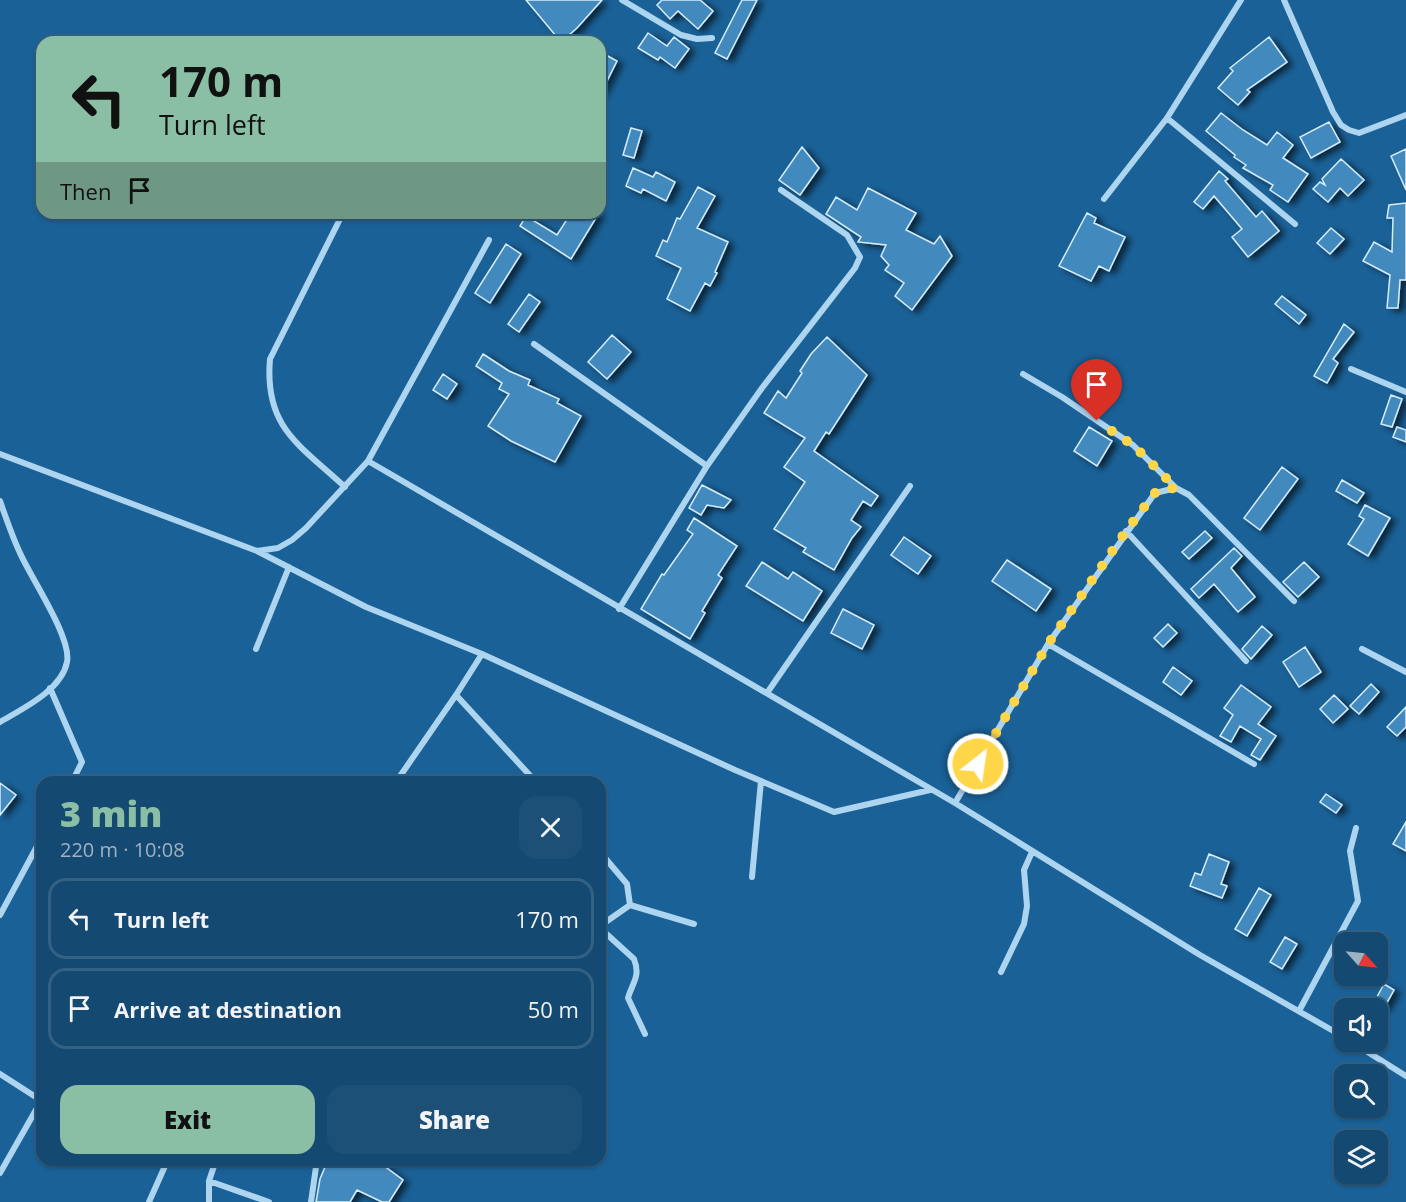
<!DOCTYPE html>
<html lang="en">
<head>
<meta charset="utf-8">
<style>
	:root { --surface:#144971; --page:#1d5076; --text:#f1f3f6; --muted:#9db2c3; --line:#336184; --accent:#8abfa5 }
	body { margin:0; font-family:"Open Sans",sans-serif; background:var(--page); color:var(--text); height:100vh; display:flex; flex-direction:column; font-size:22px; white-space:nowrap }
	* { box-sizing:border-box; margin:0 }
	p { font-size:20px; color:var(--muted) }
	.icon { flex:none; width:33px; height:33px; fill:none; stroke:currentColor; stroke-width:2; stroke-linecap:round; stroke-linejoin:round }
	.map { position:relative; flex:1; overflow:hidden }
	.details { position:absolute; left:36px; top:776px; width:570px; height:390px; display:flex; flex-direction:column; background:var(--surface); border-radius:18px; box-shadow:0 2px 4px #0004,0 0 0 2px var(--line) }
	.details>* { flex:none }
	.banner { position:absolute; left:36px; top:36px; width:570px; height:183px; border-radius:18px; box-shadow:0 2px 4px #0004,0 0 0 2px var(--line); background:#8abfa5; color:#111; overflow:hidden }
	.needle { width:39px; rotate:117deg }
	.controls { position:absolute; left:1334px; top:932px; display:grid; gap:12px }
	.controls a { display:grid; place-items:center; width:54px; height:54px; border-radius:12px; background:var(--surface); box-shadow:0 2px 4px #0004,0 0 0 2px var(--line); font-size:30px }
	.pin { position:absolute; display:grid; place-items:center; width:51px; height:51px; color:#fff; margin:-62px -26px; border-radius:50% 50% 50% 0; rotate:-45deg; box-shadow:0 0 6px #0007 }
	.pin .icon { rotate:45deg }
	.me { position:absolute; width:66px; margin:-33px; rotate:30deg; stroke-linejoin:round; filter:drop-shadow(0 0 4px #0008) }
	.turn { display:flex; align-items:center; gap:21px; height:126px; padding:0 24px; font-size:27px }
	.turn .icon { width:78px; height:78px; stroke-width:2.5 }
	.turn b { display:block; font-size:42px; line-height:51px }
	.then { display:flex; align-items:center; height:57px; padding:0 24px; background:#0003; gap:12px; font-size:22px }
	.round { display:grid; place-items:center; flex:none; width:63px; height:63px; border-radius:18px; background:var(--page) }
	.summary { display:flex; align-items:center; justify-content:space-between; height:102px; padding:0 24px }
	h1 { font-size:36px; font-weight:800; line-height:45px; color:var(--accent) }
	.action { display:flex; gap:12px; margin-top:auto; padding:12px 24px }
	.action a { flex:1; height:69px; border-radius:18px; background:var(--accent); color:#111; font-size:24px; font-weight:800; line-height:69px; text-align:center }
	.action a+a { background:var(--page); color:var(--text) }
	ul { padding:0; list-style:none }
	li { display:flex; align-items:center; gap:18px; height:81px; margin:0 12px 9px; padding:0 12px; border:3px solid var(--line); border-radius:18px }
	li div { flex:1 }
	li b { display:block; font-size:22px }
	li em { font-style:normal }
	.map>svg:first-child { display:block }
</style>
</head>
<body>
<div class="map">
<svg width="1406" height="1202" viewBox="0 0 1406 1202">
	<defs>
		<filter id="shadow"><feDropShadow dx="5.5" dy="3" stdDeviation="3" flood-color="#0009"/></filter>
	</defs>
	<rect width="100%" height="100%" fill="#1a6197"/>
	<path fill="#438abe" stroke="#d5ecfb" stroke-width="1.5" filter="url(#shadow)" d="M526,0H602L577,28L561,42Z
		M662,0H700L713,11L698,29L678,11L670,19L657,5Z
		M742,0H757L727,59L715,53Z
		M648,33L667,46L674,37L689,49L675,68L660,57L658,60L638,48Z
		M1269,37L1287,62L1247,90L1250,92L1238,105L1218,88L1233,71L1230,68Z
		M606,55L617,61L600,95V67Z
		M1221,113L1243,130L1267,145L1277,132L1293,145L1283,158L1308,174L1288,202L1270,190L1273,185L1243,168L1246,165L1234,157L1235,155L1206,131Z
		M1329,122L1340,142L1311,158L1300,137Z
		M631,128L642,131L634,158L623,155Z
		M802,147L819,168L800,195L779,180Z
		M1406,149V190L1391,156Z
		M1341,159L1364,180L1348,196L1340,188L1328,202L1313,189L1320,182L1325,185L1322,179Z
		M633,168L653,177L656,172L675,182L666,201L643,189L641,193L626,186Z
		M1219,171L1228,179L1225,181L1256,217L1262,211L1279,231L1248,257L1232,237L1242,229L1214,196L1203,209L1194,202Z
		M698,187L715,196L697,228L728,242L715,272L717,273L710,286L705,283L690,311L667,299L681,268L656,256L663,240L667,242L677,218L680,219Z
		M868,188L916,213L906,230L934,244L940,236L952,256L912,310L895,296L904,283L885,270L889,265L881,256L886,245L858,242L861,237L826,214L836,197L857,210Z
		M1406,203V280H1400L1398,308H1387L1390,275L1363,261L1374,242L1392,252L1393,218H1387L1389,205Z
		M571,213H599L571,259L520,226L526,216L557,235Z
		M1087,213L1096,218L1094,223L1125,237L1109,271L1099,266L1091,281L1059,266Z
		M1331,228L1344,239L1330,254L1317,243Z
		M506,244L521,254L490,303L475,293Z
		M529,294L540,302L519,332L508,324Z
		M1282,296L1306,315L1299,324L1275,304Z
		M1344,324L1354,332L1333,359L1338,363L1327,383L1314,376Z
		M612,335L631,352L607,379L588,362Z
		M827,337L867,375L829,434L826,432L814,451L878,496L871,506L863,501L851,520L861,527L852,538L834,570L803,552L806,548L774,529L805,482L784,467L805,438L764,413L778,391L786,398L802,373L800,371L811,354Z
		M483,354L509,371L530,380L528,385L559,399L557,403L581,416L555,462L511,441L488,426L509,394L499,389L502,383L476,366Z
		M443,374L457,384L447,399L433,390Z
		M1391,395L1402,399L1392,427L1381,424Z
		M1089,427L1112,441L1097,466L1074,451Z
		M1397,427L1406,430V442L1393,437Z
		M1282,467L1298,479L1260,530L1244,518Z
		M1342,480L1364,493L1357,503L1336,491Z
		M702,485L731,500L724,508L707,505L701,515L689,508Z
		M1365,505L1390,518L1368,556L1348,544L1364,519L1359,516Z
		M694,518L737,546L718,575L722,578L702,611L705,613L690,639L641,609L662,574L664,575L693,534L687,530Z
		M1205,531L1212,538L1189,559L1182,552Z
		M904,537L931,556L918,574L891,555Z
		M1234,548L1242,556L1231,568L1255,597L1238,612L1214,584L1199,598L1191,589Z
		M1007,560L1051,589L1036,611L992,581Z
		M762,562L788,579L793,572L822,591L803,621L746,586Z
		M1304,562L1319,577L1298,597L1283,582Z
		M843,609L874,625L862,649L831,633Z
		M1168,624L1177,633L1163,647L1154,638Z
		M1262,626L1272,635L1251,659L1242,649Z
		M1305,647L1321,672L1299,687L1283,662Z
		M1173,667L1192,681L1181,695L1163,682Z
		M1371,684L1379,692L1359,714L1350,706Z
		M1241,685L1271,707L1258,724L1276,736L1260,760L1251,755L1261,739L1240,726L1231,742L1220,736L1233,715L1224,708Z
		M1334,695L1348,709L1333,723L1320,709Z
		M1406,707V727L1397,736L1387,727Z
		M0,783L16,795L0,815Z
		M1326,794L1342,805L1336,813L1320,802Z
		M1406,822V851L1393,844Z
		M1209,854L1229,862L1221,884L1227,886L1222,898L1190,886L1195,873L1201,875Z
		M1259,888L1271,895L1247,936L1235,929Z
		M1285,937L1297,944L1282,969L1270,962Z
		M1384,984L1394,990L1384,1008H1371Z
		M328,1160H376L403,1180L389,1202H382L357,1190L350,1202H316L320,1179Z"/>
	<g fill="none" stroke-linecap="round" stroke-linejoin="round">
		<path stroke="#aed5f0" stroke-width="6" d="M622,0L681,35L697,39L712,38
			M1284,0L1333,112L1341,125L1349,130L1359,133L1406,115
			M1167,118L1295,224
			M1104,199L1167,118L1241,0
			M343,213L270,359C264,428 300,445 345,487
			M534,344L707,466
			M1351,369L1406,392
			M1023,374L1062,397L1133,445L1176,488
			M0,454L257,551L278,548L292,540L306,528L368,461L489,240
			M368,461L955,803L1200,955L1344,1037
			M0,501C6,518 12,536 20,553C31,578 72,638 67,662C62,690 22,709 0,722
			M1126,531L1246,661
			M257,551L366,607L482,654L735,770L834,812L930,790
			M619,609L707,466L762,388L855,268L860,257L847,235L781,190
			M1048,644L1254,764
			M256,649L289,567
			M1362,649L1406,672
			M50,688L82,762L72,782
			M767,693L910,486
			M456,695L536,782
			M396,782L456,695L482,654
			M955,803L1048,644L1155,493L1176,488L1189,495L1294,601
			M600,852L627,884L630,905
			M752,877L761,781
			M630,905L694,924
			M0,915L42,837
			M600,926L630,905
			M600,928L634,959C641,977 632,983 628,998L645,1034
			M1001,972L1024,924L1027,906L1024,870L1032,852
			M1299,1011L1358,901L1350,851L1356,828
			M1350,1041L1406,1076
			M0,1074L42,1101
			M0,1173L41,1101
			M209,1181L269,1202
			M149,1202L165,1166V1160
			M209,1202V1181L216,1160
			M311,1202L317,1160"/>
	</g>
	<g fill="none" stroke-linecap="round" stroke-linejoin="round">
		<path stroke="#ffd54a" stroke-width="10" stroke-dasharray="0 18" d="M978,764L1048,644L1126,531L1155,493L1165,489L1176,488L1133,445L1097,421"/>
	</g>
</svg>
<div class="controls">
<a><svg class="needle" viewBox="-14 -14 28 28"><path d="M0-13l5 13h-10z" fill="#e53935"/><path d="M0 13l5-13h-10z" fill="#9db2c3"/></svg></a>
<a><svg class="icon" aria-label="sound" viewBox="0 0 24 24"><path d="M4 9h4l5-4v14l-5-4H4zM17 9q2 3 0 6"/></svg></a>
<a><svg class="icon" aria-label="search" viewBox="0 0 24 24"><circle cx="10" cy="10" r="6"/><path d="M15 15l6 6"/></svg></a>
<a><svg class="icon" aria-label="layers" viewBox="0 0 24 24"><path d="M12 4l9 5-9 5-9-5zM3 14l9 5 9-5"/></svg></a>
</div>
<div class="pin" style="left:1097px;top:421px;background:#d93025"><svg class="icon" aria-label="arrive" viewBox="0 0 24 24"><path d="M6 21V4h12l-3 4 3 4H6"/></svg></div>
<svg class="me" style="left:978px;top:764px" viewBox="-20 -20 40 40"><circle r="17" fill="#ffd54a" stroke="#fff" stroke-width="3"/><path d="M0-11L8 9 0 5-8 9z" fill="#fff"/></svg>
<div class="banner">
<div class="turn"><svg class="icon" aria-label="left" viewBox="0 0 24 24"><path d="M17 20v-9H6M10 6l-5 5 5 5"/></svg><div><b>170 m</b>Turn left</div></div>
<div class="then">Then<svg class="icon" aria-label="arrive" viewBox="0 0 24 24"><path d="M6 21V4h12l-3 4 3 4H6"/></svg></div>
</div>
<section class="details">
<div class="summary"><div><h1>3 min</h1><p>220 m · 10:08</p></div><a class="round"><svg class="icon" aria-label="close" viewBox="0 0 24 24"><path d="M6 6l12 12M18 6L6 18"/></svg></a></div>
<ul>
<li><svg class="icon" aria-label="left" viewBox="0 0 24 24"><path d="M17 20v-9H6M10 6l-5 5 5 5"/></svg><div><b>Turn left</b></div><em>170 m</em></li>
<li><svg class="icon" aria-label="arrive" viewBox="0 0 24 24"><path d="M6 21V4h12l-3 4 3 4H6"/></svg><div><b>Arrive at destination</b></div><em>50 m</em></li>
</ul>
<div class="action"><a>Exit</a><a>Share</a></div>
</section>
</div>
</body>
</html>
